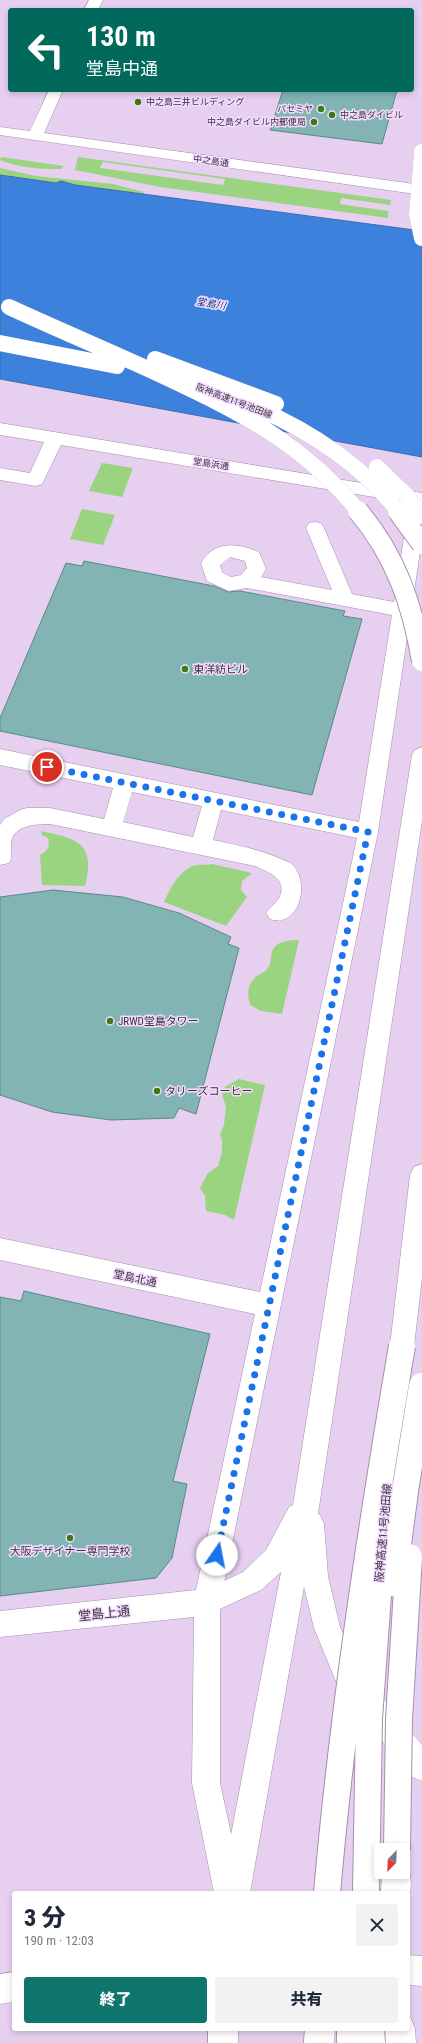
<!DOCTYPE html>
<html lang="ja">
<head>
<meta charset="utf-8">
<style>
	:root { --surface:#fff; --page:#f2f2f3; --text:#1f2937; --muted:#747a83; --accent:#0f766e }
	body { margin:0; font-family:"Roboto Condensed","Noto Sans JP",sans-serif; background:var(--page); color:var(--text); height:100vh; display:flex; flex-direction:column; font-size:15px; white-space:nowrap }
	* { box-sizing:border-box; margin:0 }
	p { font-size:13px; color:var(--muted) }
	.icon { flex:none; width:22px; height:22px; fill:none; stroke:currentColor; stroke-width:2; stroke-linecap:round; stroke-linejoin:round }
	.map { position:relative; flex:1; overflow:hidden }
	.drawer { position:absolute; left:12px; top:1891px; width:398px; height:140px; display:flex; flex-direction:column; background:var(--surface); border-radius:4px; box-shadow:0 2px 6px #0003 }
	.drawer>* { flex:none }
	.hud { position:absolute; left:8px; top:8px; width:406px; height:84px; border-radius:4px; box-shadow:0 2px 6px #0003; background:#00695c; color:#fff; overflow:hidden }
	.needle { width:26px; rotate:203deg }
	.buttons { position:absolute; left:374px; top:1843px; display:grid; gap:8px }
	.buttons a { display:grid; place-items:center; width:36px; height:36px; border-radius:4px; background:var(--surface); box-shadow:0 2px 6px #0003; font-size:20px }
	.pin { position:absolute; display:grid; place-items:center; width:34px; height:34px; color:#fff; margin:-17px; border:2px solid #fff; border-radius:50%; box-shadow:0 1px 4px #0007 }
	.me { position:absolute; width:44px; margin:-22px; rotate:12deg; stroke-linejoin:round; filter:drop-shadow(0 0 3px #0008) }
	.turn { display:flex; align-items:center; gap:14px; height:84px; padding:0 12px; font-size:18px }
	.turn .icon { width:52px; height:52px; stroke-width:2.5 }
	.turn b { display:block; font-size:28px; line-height:34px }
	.round { display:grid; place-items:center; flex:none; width:42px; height:42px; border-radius:4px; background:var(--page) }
	.overview { display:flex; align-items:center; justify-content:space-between; height:68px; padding:0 12px }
	h1 { font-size:24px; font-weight:800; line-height:30px }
	.button { display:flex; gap:8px; margin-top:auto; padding:8px 12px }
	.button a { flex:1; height:46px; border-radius:4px; background:var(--accent); color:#fff; font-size:16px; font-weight:800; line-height:46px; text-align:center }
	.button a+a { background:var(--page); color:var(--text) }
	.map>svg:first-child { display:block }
</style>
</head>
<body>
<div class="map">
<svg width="422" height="2043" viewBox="0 0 422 2043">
	<rect width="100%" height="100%" fill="#e7cff0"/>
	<path fill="#9ad480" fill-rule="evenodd" d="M1,157L64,166L61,169C40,169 20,168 0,160Z
		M78,157L391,200L390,205L341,198L340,204L388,211V218L160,187L75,170ZM103,162L225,179V180L223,185L100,168Z
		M0,168L36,176L113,184L144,192L143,194L74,185L61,181L56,183L0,175Z
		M102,463L133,468L122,497L89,491Z
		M82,509L115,515L103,545L70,539Z
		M41,831C77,839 96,842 85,886L42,885L40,855C48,851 50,847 48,838L42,835Z
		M212,864L252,873L242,881L241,890L247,897L226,926L164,902C170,889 178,872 193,866C199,864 207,865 212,864Z
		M299,940L282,1014L261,1011L250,1005C247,994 247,984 257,976C260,974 265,972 267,969C272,964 270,958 272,952C275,941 290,940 299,940Z
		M239,1079L265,1085L234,1220L225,1215L206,1211L205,1196L200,1188L208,1173L218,1166L222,1152V1141L220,1134L224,1125L226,1107L222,1094L225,1087Z"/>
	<path fill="#3c82dd" stroke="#3c6aae" d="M0,175L56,183L61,181L75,185L422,231V457L0,379Z"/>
	<path fill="#83b4b4" stroke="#598989" d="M283,90H397L382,144L270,130Z
		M84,561L214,586L228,592L240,591L345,611L343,616L362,619L312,795L0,731V718L66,563L82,566Z
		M53,890L123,897L179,913L231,937L228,944L239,948L196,1114L179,1108L174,1118L111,1120L52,1112L0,1095V897Z
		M24,1291L210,1334L173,1481L187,1484L172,1558L156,1578L0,1596V1297L21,1301Z"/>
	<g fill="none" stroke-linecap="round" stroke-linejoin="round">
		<defs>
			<path id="minor" d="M89,0H103L98,10H84Z
				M49,90H63L44,133L422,185V195L0,135V127L30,131Z
				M0,423L422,493V505L61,445L42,484L36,486L0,480V468L30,473L44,442L0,435Z
				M416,512L422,513V538L378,832L220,1602V1783L244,1893H214L192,1783L194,1617L0,1637V1611L196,1590L255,1314L0,1260V1238L260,1292L357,838L221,810L213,840C236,845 259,849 281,859C284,860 289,862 292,864C312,885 297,929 270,919L266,913C270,907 278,902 280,896C287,878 268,872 255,866L50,824C36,824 12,825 11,844C11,852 13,856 9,863L0,865V825L4,819L20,810L27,808H50L104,819L113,788L0,765V749L359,822L392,615L247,588L229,591L207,581L201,563C214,540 238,543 259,552L266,569L261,577L332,590L306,528L309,523L315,522L321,523L324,528L352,594L394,602L407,518L410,514ZM230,557L245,561L247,568L241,575L231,577L222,572L220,565ZM132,792L202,806L193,837L123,822Z
				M408,1955L422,1956V1986L408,1985Z
				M14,1972V2002L0,2004V1974Z
				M208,2029H238V2043H208Z"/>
			<path id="highway" d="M422,747V821L318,1514L320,1515L324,1524L328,1576L340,1627L359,1669L422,1745V1781L412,1777L339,1689L314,1628L304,1587L250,1893H220L281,1572L261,1590L207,1615L198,1611L194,1602L198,1593L243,1572L266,1550L289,1507L293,1505L412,755L415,750Z
				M422,1164V1278L414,1346L411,1354L402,1358L393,1354L390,1346L410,1175L414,1167Z
				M403,1860L406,1862C411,1873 413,1887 408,1899V1893H381L382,1872H403Z
				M408,2017L411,2018L415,2029L416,2043H386L385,2029H408Z
				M305,2029H335L334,2043H304Z
				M337,2029H384L385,2043H337Z"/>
		</defs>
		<use href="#minor" stroke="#a58ead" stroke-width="1"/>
		<use href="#highway" stroke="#a58ead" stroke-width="1"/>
		<use href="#minor" fill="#fff" fill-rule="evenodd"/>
		<use href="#highway" fill="#fff" fill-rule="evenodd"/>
		<defs>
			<path id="highway-bridge-far2" d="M422,152L417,214L422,238
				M9,307C59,330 109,351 159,374C238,411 302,442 359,512
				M0,343L117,366
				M155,359L276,404
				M255,407C310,431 361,464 399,512
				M377,467L407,496L420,512"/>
			<path id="highway-bridge-far1" d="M358,511C396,556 412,604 422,661
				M398,511L422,544
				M419,511L422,514"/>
			<path id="highway-bridge" d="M393,1583L405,1491L422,1386
				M397,1850L399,1719L409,1557
				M327,1893C343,1709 371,1528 402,1346
				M366,1893L369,1719L381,1554"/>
		</defs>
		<use href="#highway-bridge-far2" stroke="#a58ead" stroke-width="16" stroke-linecap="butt"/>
		<use href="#highway-bridge-far1" stroke="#a58ead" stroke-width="22" stroke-linecap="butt"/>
		<use href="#highway-bridge" stroke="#a58ead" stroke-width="28" stroke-linecap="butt"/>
		<use href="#highway-bridge-far2" stroke="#fff" stroke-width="16"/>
		<use href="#highway-bridge-far1" stroke="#fff" stroke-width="20"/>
		<use href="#highway-bridge" stroke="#fff" stroke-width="26"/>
	</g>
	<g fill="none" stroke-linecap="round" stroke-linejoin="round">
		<path stroke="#1a73e8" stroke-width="7" stroke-dasharray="0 12.6" d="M47,767L368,832L217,1555"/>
	</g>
	<g fill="#3c7a15" stroke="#f4dcfe" stroke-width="1.5">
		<circle cx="138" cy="102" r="4"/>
		<circle cx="321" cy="109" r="4"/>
		<circle cx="332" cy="115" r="4"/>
		<circle cx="314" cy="122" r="4"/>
		<circle cx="185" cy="669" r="4"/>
		<circle cx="110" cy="1021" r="4"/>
		<circle cx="157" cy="1091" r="4"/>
		<circle cx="70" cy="1538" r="4"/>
	</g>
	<g text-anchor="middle" stroke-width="3" stroke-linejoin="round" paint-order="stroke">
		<g font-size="9" fill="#3b323f" stroke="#f4dcfe" text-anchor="start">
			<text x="146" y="105">中之島三井ビルディング</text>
			<text x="313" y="112" text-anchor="end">パセミヤ</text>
			<text x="340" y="118">中之島ダイビル</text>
			<text x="306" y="125" text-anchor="end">中之島ダイビル内郵便局</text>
		</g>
		<g font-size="9" fill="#3b323f" stroke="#f4dcfe">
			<text transform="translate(211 161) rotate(8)" y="3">中之島通</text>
			<text transform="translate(234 401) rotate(21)" y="3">阪神高速11号池田線</text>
			<text transform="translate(211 464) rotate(9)" y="3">堂島浜通</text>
		</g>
		<g font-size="10" font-style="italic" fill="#13417c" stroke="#f4dcfe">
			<text transform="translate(211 303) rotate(9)" y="4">堂島川</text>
		</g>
		<g font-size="11" fill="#3b323f" stroke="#f4dcfe" text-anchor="start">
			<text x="193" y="673">東洋紡ビル</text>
			<text x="118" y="1025">JRWD堂島タワー</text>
			<text x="165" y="1095">タリーズコーヒー</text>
			<text x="70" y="1555" text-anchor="middle">大阪デザイナー専門学校</text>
		</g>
		<g font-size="11" fill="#3b323f" stroke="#f4dcfe">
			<text transform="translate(135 1278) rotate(12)" y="4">堂島北通</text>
			<text transform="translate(383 1533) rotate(-85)" y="4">阪神高速11号池田線</text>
		</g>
		<g font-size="13" fill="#3b323f" stroke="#f4dcfe">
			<text transform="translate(104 1613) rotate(-6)" y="5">堂島上通</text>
		</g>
	</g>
</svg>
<div class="buttons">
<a><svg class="needle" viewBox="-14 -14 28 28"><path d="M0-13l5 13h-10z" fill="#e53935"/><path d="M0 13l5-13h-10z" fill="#747a83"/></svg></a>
</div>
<div class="pin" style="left:47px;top:767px;background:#d93025"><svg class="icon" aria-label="arrive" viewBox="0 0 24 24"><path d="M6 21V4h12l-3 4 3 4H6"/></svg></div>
<svg class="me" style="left:217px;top:1555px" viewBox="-20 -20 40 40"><circle r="19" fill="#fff"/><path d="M0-13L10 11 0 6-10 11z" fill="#1a73e8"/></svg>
<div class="hud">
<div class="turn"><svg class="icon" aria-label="left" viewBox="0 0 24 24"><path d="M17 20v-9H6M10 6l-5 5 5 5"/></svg><div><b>130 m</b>堂島中通</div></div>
</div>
<section class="drawer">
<div class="overview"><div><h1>3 分</h1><p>190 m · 12:03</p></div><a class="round"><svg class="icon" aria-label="close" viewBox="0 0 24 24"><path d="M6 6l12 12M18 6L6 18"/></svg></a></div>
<div class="button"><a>終了</a><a>共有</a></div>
</section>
</div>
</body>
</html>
